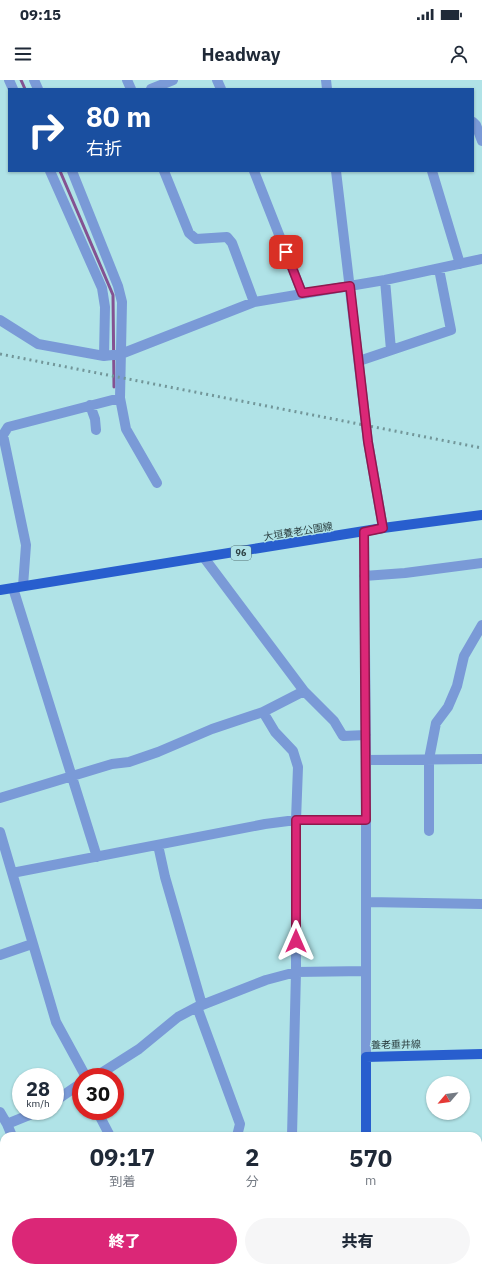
<!DOCTYPE html>
<html lang="ja">
<head>
<meta charset="utf-8">
<style>
	:root { --surface:#fff; --page:#f6f6f7; --text:#1f2937; --muted:#747a83; --accent:#db2777 }
	body { margin:0; font-family:"IBM Plex Sans","Noto Sans JP",sans-serif; background:var(--page); color:var(--text); height:100vh; display:flex; flex-direction:column; font-size:15px; white-space:nowrap }
	* { box-sizing:border-box; margin:0 }
	p { font-size:13px; color:var(--muted) }
	.icon { flex:none; width:22px; height:22px; fill:none; stroke:currentColor; stroke-width:2; stroke-linecap:round; stroke-linejoin:round }
	.map { position:relative; flex:1; overflow:hidden }
	.details { position:absolute; left:0px; top:1052px; width:482px; height:140px; display:flex; flex-direction:column; background:var(--surface); border-radius:12px 12px 0 0; box-shadow:0 1px 3px #0004 }
	.details>* { flex:none }
	.banner { position:absolute; left:8px; top:8px; width:466px; height:84px; border-radius:0px; box-shadow:0 1px 3px #0004; background:#1a4fa0; color:#fff; overflow:hidden }
	.needle { width:26px; rotate:241deg }
	.tools { position:absolute; left:426px; top:996px; display:grid; gap:8px }
	.tools a { display:grid; place-items:center; width:44px; height:44px; border-radius:50%; background:var(--surface); box-shadow:0 1px 3px #0004; font-size:20px }
	.speed { position:absolute; left:12px; top:988px; display:flex; gap:8px; font-size:20px; font-weight:700; text-align:center }
	.speed>* { display:grid; place-content:center; width:52px; height:52px; border-radius:50%; background:var(--surface); box-shadow:0 1px 3px #0004; line-height:1 }
	.speed small { font-size:10px; font-weight:400 }
	.speed .limit { border:6px solid #d22; background:#fff; color:#111 }
	.pin { position:absolute; display:grid; place-items:center; width:34px; height:34px; color:#fff; margin:-17px; border-radius:8px; box-shadow:0 2px 6px #0006 }
	.me { position:absolute; width:44px; margin:-22px; rotate:0deg; stroke-linejoin:round; filter:drop-shadow(0 0 3px #0008) }
	.turn { display:flex; align-items:center; gap:14px; height:84px; padding:0 12px; font-size:18px }
	.turn .icon { width:52px; height:52px; stroke-width:2.5 }
	.turn b { display:block; font-size:28px; line-height:34px }
	.eta { display:flex; justify-content:space-evenly; align-items:center; height:68px; text-align:center }
	.eta b { font-size:24px; font-weight:800; line-height:28px }
	.primary-button { display:flex; gap:8px; margin-top:auto; padding:8px 12px }
	.primary-button a { flex:1; height:46px; border-radius:24px; background:var(--accent); color:#fff; font-size:16px; font-weight:800; line-height:46px; text-align:center }
	.primary-button a+a { background:var(--page); color:var(--text) }
	.status { display:flex; justify-content:space-between; align-items:center; height:28px; padding:0 20px; background:var(--surface); direction:ltr }
	.status svg { height:11px; fill:currentColor }
	header { display:flex; justify-content:space-between; align-items:center; height:52px; padding:0 12px; background:var(--surface); font-size:18px; font-weight:800 }
	.map>svg:first-child { display:block }
</style>
</head>
<body>
<div class="status"><b>09:15</b><svg viewBox="0 0 49 12"><path d="M0 12V9h3v3zM5 12V6h3v6zM10 12V3h3v9zM15 12V0h3v12zM26 1h20v11H26zM47 4h2v5h-2z"/></svg></div>
<header><svg class="icon" aria-label="menu" viewBox="0 0 24 24"><path d="M4 6h16M4 12h16M4 18h16"/></svg>Headway<svg class="icon" aria-label="person" viewBox="0 0 24 24"><circle cx="12" cy="8" r="4"/><path d="M4 21q1-7 8-7t8 7"/></svg></header>
<div class="map">
<svg width="482" height="1192" viewBox="0 0 482 1192">
	<rect width="100%" height="100%" fill="#b0e3e7"/>
	<g fill="none" stroke-linecap="round" stroke-linejoin="round">
		<path stroke="#845292" stroke-width="3" d="M21,0L25,9
			M60,91L113,215L114,307"/>
		<path stroke="#7a9ad7" stroke-width="10" d="M9,0L13,9
			M34,0L38,9
			M127,0L131,9
			M217,0L221,9
			M326,0L327,9
			M151,9L173,0
			M473,42L476,45L482,61
			M50,91L102,208L105,227L104,276
			M72,91L118,206L122,222L120,318L126,349L157,403
			M164,91L189,153L196,159L227,157L232,163L254,222
			M254,91L302,213
			M336,91L368,362L383,448
			M432,91L460,184
			M385,200L391,270
			M0,240L38,264L104,276L121,274L254,222L385,200L482,179
			M359,281L451,250L439,189
			M90,325L95,339L96,350
			M364,452L366,680V977
			M205,479L304,611L334,641L343,656L366,655
			M364,496L405,493L482,483
			M23,506L26,465L3,355L8,347L120,318
			M13,508L97,777
			M263,632L275,652L293,671L298,687L296,740V892L292,1056
			M366,680L482,679
			M0,718L112,684L129,682L158,672L212,649L263,632L304,611
			M429,751V679L436,643L448,627L457,606L464,576L482,545
			M0,752L56,942L86,997
			M158,765L165,797L202,925
			M12,793L265,744L296,740H366
			M367,822L482,824
			M0,875L32,864
			M197,927L240,1044L237,1056
			M95,997L139,969L178,937L197,927L266,900L296,892L366,891
			M55,1021L77,1006H81
			M97,1031L110,1056
			M0,1032L7,1044L12,1056
			M7,1044L39,1031
			M478,1128H482
			M55,1188L56,1192
			M67,1188V1192
			M160,1188V1192
			M293,1188V1192"/>
		<path stroke="#285ece" stroke-width="10" d="M0,510L383,448L482,435
			M366,1056V977L482,974
			M365,1192V1188"/>
		<path stroke="#729699" stroke-width="3" stroke-dasharray="2 4" stroke-linecap="butt" d="M0,274L482,368"/>
	</g>
	<g fill="none" stroke-linecap="round" stroke-linejoin="round">
		<defs>
			<path id="route" d="M286,172L302,213L350,206L368,362L383,448L364,452L366,740H296V861"/>
		</defs>
		<use href="#route" stroke="#8e194d" stroke-width="10"/>
		<use href="#route" stroke="#db2777" stroke-width="7"/>
	</g>
	<g text-anchor="middle" stroke-width="3" stroke-linejoin="round" paint-order="stroke">
		<rect fill="#b0e3e7" stroke="#547274" stroke-width="1" x="231" y="466" width="20" height="14" rx="3"/>
		<g font-size="9" font-weight="bold" fill="#2d4143">
			<text x="241" y="476">96</text>
		</g>
		<g font-size="10" fill="#2d4143" stroke="#b0e3e7">
			<text transform="translate(298 451) rotate(-9)" y="4">大垣養老公園線</text>
			<text transform="translate(396 964) rotate(-1)" y="4">養老垂井線</text>
		</g>
	</g>
</svg>
<div class="tools">
<a><svg class="needle" viewBox="-14 -14 28 28"><path d="M0-13l5 13h-10z" fill="#e53935"/><path d="M0 13l5-13h-10z" fill="#747a83"/></svg></a>
</div>
<div class="speed"><div>28<small>km/h</small></div><div class="limit">30</div></div>
<div class="pin" style="left:286px;top:172px;background:#d93025"><svg class="icon" aria-label="arrive" viewBox="0 0 24 24"><path d="M6 21V4h12l-3 4 3 4H6"/></svg></div>
<svg class="me" style="left:296px;top:861px" viewBox="-20 -20 40 40"><path d="M0-17L14 15 0 8-14 15z" fill="#db2777" stroke="#fff" stroke-width="4"/></svg>
<div class="banner">
<div class="turn"><svg class="icon" aria-label="right" viewBox="0 0 24 24"><path d="M7 20v-9h11M14 6l5 5-5 5"/></svg><div><b>80 m</b>右折</div></div>
</div>
<section class="details">
<div class="eta">
<div><b>09:17</b><p>到着</p></div>
<div><b>2</b><p>分</p></div>
<div><b>570</b><p>m</p></div>
</div>
<div class="primary-button"><a>終了</a><a>共有</a></div>
</section>
</div>
</body>
</html>
